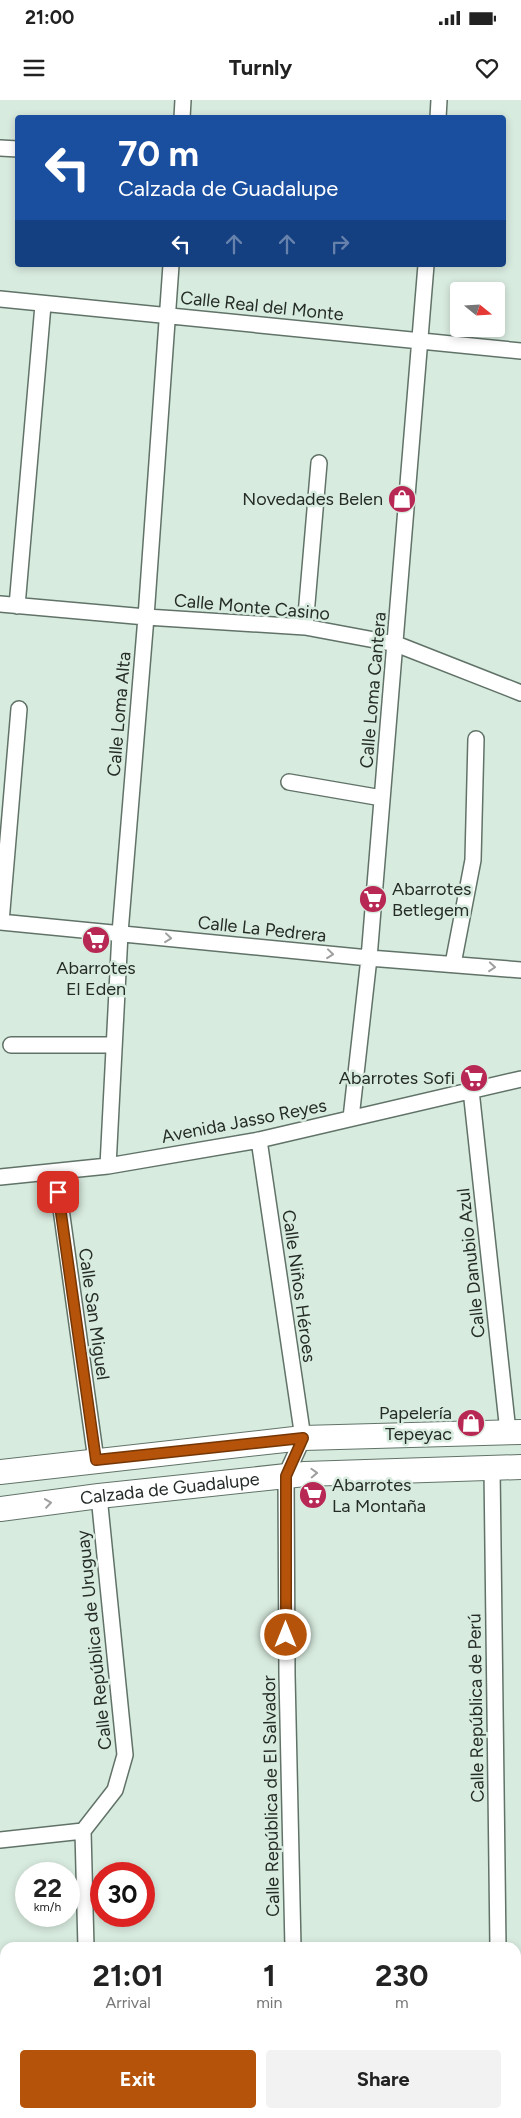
<!DOCTYPE html>
<html lang="en">
<head>
<meta charset="utf-8">
<style>
	:root { --surface:#fff; --page:#f2f2f2; --text:#222; --muted:#767676; --accent:#b45309 }
	body { margin:0; font-family:Figtree,sans-serif; background:var(--page); color:var(--text); height:100vh; display:flex; flex-direction:column; font-size:19px; white-space:nowrap }
	* { box-sizing:border-box; margin:0 }
	p { font-size:16px; color:var(--muted) }
	.icon { flex:none; width:28px; height:28px; fill:none; stroke:currentColor; stroke-width:2; stroke-linecap:round; stroke-linejoin:round }
	.map { position:relative; flex:1; overflow:hidden }
	.panel { position:absolute; left:0px; top:1842px; width:521px; height:176px; display:flex; flex-direction:column; background:var(--surface); border-radius:15px 15px 0 0; box-shadow:0 2px 8px #0003 }
	.panel>* { flex:none }
	.banner { position:absolute; left:15px; top:15px; width:491px; height:152px; border-radius:5px; box-shadow:0 2px 8px #0003; background:#1a4fa0; color:#fff; overflow:hidden }
	.needle { width:32px; rotate:108deg }
	.controls { position:absolute; left:450px; top:182px; display:grid; gap:10px }
	.controls a { display:grid; place-items:center; width:55px; height:55px; border-radius:5px; background:var(--surface); box-shadow:0 2px 8px #0003; font-size:25px }
	.speed { position:absolute; left:15px; top:1762px; display:flex; gap:10px; font-size:25px; font-weight:700; text-align:center }
	.speed>* { display:grid; place-content:center; width:65px; height:65px; border-radius:50%; background:var(--surface); box-shadow:0 2px 8px #0003; line-height:1 }
	.speed small { font-size:12px; font-weight:400 }
	.speed .limit { border:8px solid #d22; background:#fff; color:#111 }
	.pin { position:absolute; display:grid; place-items:center; width:42px; height:42px; color:#fff; margin:-21px; border-radius:10px; box-shadow:0 2px 8px #0006 }
	.me { position:absolute; width:55px; margin:-28px; rotate:0deg; stroke-linejoin:round; filter:drop-shadow(0 0 4px #0008) }
	.turn { display:flex; align-items:center; gap:18px; height:105px; padding:0 20px; font-size:22px }
	.turn .icon { width:65px; height:65px; stroke-width:2.5 }
	.turn b { display:block; font-size:35px; line-height:42px }
	.lanes { display:flex; align-items:center; height:48px; padding:0 20px; background:#0003; justify-content:center; gap:25px; direction:ltr }
	.lanes .off { opacity:.35 }
	.eta { display:flex; justify-content:space-evenly; align-items:center; height:85px; text-align:center }
	.eta b { font-size:30px; font-weight:700; line-height:35px }
	.button { display:flex; gap:10px; margin-top:auto; padding:10px 20px }
	.button a { flex:1; height:58px; border-radius:5px; background:var(--accent); color:#fff; font-size:20px; font-weight:700; line-height:58px; text-align:center }
	.button a+a { background:var(--page); color:var(--text) }
	.status { display:flex; justify-content:space-between; align-items:center; height:35px; padding:0 25px; background:var(--surface); direction:ltr }
	.status svg { height:14px; fill:currentColor }
	header { display:flex; justify-content:space-between; align-items:center; height:65px; padding:0 20px; background:var(--surface); font-size:22px; font-weight:700 }
	.map>svg:first-child { display:block }
</style>
</head>
<body>
<div class="status"><b>21:00</b><svg viewBox="0 0 49 12"><path d="M0 12V9h3v3zM5 12V6h3v6zM10 12V3h3v9zM15 12V0h3v12zM26 1h20v11H26zM47 4h2v5h-2z"/></svg></div>
<header><svg class="icon" aria-label="menu" viewBox="0 0 24 24"><path d="M4 6h16M4 12h16M4 18h16"/></svg>Turnly<svg class="icon" aria-label="heart" viewBox="0 0 24 24"><path d="M12 20l-8-8c-3-5 5-10 8-4 3-6 11-1 8 4z"/></svg></header>
<div class="map">
<svg width="521" height="2018" viewBox="0 0 521 2018">
	<rect width="100%" height="100%" fill="#d8ebdf"/>
	<g fill="none" stroke-linecap="round" stroke-linejoin="round">
		<defs>
			<path id="minor" d="M182,18L183,0
				M438,18L439,0
				M0,48L18,49
				M0,199L521,251
				M0,504L146,517L305,527L396,544L521,593
				M17,506L43,205
				M305,527L319,363
				M289,682L382,698
				M0,822L369,858L521,870
				M1,822L19,609
				M453,864L473,760L476,639
				M11,945H114
				M471,990L508,1332
				M351,1018L369,858L426,165
				M259,1040L303,1338L286,1375L287,1575L293,1848
				M108,1066L120,833L146,517L171,165
				M56,1073L96,1360
				M0,1077L108,1066L259,1040L521,979
				M492,1368L498,1848
				M0,1740L83,1731
				M86,1848L83,1731L115,1690L125,1655L99,1396
				M516,1952H521
				M0,1972H5
				M90,2014V2018
				M297,2014V2018
				M501,2014V2018"/>
			<g id="primary">
				<path d="M0,1372L303,1338L521,1332"/>
				<path id="s1" d="M0,1409L99,1396L305,1374L521,1367"/>
			</g>
		</defs>
		<use href="#minor" stroke="#617368" stroke-width="18"/>
		<use href="#primary" stroke="#617368" stroke-width="26"/>
		<use href="#minor" stroke="#fff" stroke-width="15"/>
		<use href="#primary" stroke="#fff" stroke-width="24"/>
	</g>
	<defs><path id="oneway-chevron" d="M-2-3.5L2.5 0L-2 3.5" fill="none" stroke-width="1.6" stroke-linecap="round" stroke-linejoin="round" transform="scale(1.25)"/></defs>
	<g stroke="#9da09e">
		<use href="#oneway-chevron" transform="translate(168 838) rotate(6)"/>
		<use href="#oneway-chevron" transform="translate(330 854) rotate(6)"/>
		<use href="#oneway-chevron" transform="translate(492 867) rotate(5)"/>
		<use href="#oneway-chevron" transform="translate(314 1373) rotate(-2)"/>
		<use href="#oneway-chevron" transform="translate(48 1403) rotate(-8)"/>
	</g>
	<g fill="none" stroke-linecap="round" stroke-linejoin="round">
		<defs>
			<path id="route" d="M58,1092L96,1360L303,1338L286,1376V1535"/>
		</defs>
		<use href="#route" stroke="#753606" stroke-width="12"/>
		<use href="#route" stroke="#b45309" stroke-width="9"/>
	</g>
	<defs>
		<symbol id="shop-disc" viewBox="-11 -11 22 22"><circle r="9.5" fill="#b82854" stroke="#d8ebdf"/><path d="M-5-2.5h2.3a2.7 3.5 0 0 1 5.4 0H5L5.5 6h-11ZM-1.5-2.5h3a1.5 2.3 0 0 0-3 0Z" fill="#fff"/></symbol>
		<symbol id="supermarket-disc" viewBox="-11 -11 22 22"><circle r="9.5" fill="#b82854" stroke="#d8ebdf"/><path d="M-6-5.5h2.5l.6 2H6L4.5 2H-2.5L-4.4-4H-6ZM-1.5 3.2a1.3 1.3 0 1 0 .1 0ZM3 3.2a1.3 1.3 0 1 0 .1 0Z" fill="#fff"/></symbol>
	</defs>
	<g fill-rule="evenodd">
		<use href="#shop-disc" x="386" y="383" width="32" height="32"/>
		<use href="#supermarket-disc" x="357" y="783" width="32" height="32"/>
		<use href="#supermarket-disc" x="80" y="824" width="32" height="32"/>
		<use href="#supermarket-disc" x="458" y="962" width="32" height="32"/>
		<use href="#shop-disc" x="455" y="1307" width="32" height="32"/>
		<use href="#supermarket-disc" x="297" y="1379" width="32" height="32"/>
	</g>
	<g text-anchor="middle" stroke-width="5" stroke-linejoin="round" paint-order="stroke">
		<g font-size="18" fill="#252c27" stroke="#d8ebdf">
			<text transform="translate(262 206) rotate(6)" y="6">Calle Real del Monte</text>
			<text transform="translate(252 507) rotate(5)" y="6">Calle Monte Casino</text>
			<text transform="translate(373 590) rotate(-85)" y="6">Calle Loma Cantera</text>
			<text transform="translate(119 614) rotate(-85)" y="6">Calle Loma Alta</text>
			<text transform="translate(262 829) rotate(6)" y="6">Calle La Pedrera</text>
			<text transform="translate(244 1021) rotate(-11)" y="6">Avenida Jasso Reyes</text>
			<text transform="translate(471 1163) rotate(-96)" y="6">Calle Danubio Azul</text>
			<text transform="translate(299 1186) rotate(82)" y="6">Calle Niños Héroes</text>
			<text transform="translate(94 1214) rotate(82)" y="6">Calle San Miguel</text>
			<text dy="6" stroke="none"><textPath href="#s1" startOffset="171">Calzada de Guadalupe</textPath></text>
			<text transform="translate(94 1540) rotate(-96)" y="6">Calle República de Uruguay</text>
			<text transform="translate(476 1608) rotate(-91)" y="6">Calle República de Perú</text>
			<text transform="translate(271 1696) rotate(-91)" y="6">Calle República de El Salvador</text>
		</g>
		<g font-size="18" fill="#252c27" stroke="#d8ebdf" text-anchor="end">
			<text x="383" y="405">Novedades Belen</text>
			<text x="392" y="795" text-anchor="start">Abarrotes<tspan x="392" dy="21">Betlegem</tspan></text>
			<text x="96" y="874" text-anchor="middle">Abarrotes<tspan x="96" dy="21">El Eden</tspan></text>
			<text x="455" y="984">Abarrotes Sofi</text>
			<text x="452" y="1319">Papelería<tspan x="452" dy="21">Tepeyac</tspan></text>
			<text x="332" y="1391" text-anchor="start">Abarrotes<tspan x="332" dy="21">La Montaña</tspan></text>
		</g>
	</g>
</svg>
<div class="controls">
<a><svg class="needle" viewBox="-14 -14 28 28"><path d="M0-13l5 13h-10z" fill="#e53935"/><path d="M0 13l5-13h-10z" fill="#767676"/></svg></a>
</div>
<div class="speed"><div>22<small>km/h</small></div><div class="limit">30</div></div>
<div class="pin" style="left:58px;top:1092px;background:#d93025"><svg class="icon" aria-label="arrive" viewBox="0 0 24 24"><path d="M6 21V4h12l-3 4 3 4H6"/></svg></div>
<svg class="me" style="left:286px;top:1535px" viewBox="-20 -20 40 40"><circle r="17" fill="#b45309" stroke="#fff" stroke-width="3"/><path d="M0-11L8 9 0 5-8 9z" fill="#fff"/></svg>
<div class="banner">
<div class="turn"><svg class="icon" aria-label="left" viewBox="0 0 24 24"><path d="M17 20v-9H6M10 6l-5 5 5 5"/></svg><div><b>70 m</b>Calzada de Guadalupe</div></div>
<div class="lanes"><svg class="icon" aria-label="left" viewBox="0 0 24 24"><path d="M17 20v-9H6M10 6l-5 5 5 5"/></svg><svg class="icon off" aria-label="ahead" viewBox="0 0 24 24"><path d="M12 20V5M6 11l6-6 6 6"/></svg><svg class="icon off" aria-label="ahead" viewBox="0 0 24 24"><path d="M12 20V5M6 11l6-6 6 6"/></svg><svg class="icon off" aria-label="right" viewBox="0 0 24 24"><path d="M7 20v-9h11M14 6l5 5-5 5"/></svg></div>
</div>
<section class="panel">
<div class="eta">
<div><b>21:01</b><p>Arrival</p></div>
<div><b>1</b><p>min</p></div>
<div><b>230</b><p>m</p></div>
</div>
<div class="button"><a>Exit</a><a>Share</a></div>
</section>
</div>
</body>
</html>
